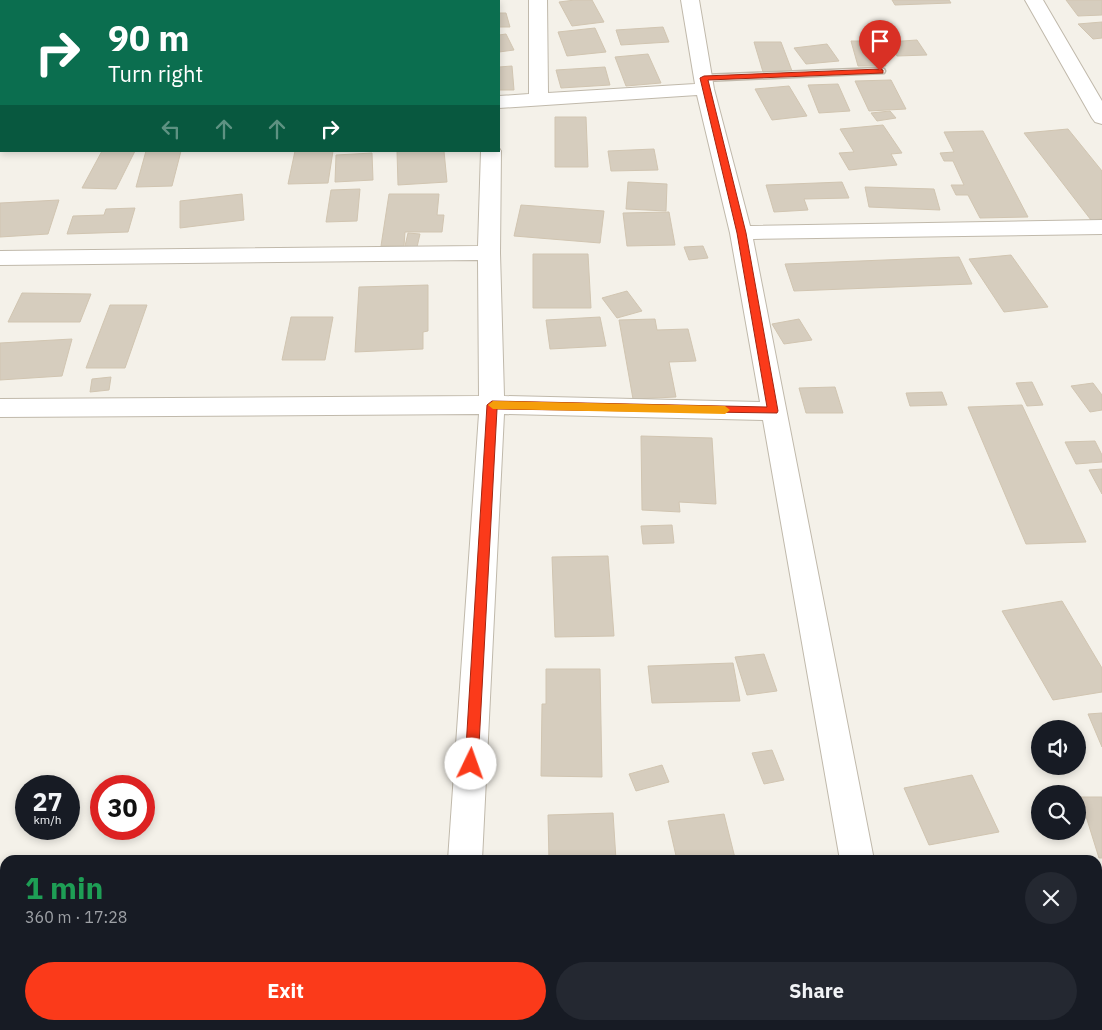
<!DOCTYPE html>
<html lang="en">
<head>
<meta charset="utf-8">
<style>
	:root { --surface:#171b24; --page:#242831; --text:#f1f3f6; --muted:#9ea1a6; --accent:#fb3a1a }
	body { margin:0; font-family:"IBM Plex Sans",sans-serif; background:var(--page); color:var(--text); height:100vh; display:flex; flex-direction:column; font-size:19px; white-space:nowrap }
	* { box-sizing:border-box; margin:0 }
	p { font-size:16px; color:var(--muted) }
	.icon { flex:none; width:28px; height:28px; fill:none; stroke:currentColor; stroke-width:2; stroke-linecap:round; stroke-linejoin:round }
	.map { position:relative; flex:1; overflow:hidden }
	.drawer { position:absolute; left:0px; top:855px; width:1102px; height:175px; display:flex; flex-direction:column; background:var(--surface); border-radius:15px 15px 0 0; box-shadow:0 2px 8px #0003 }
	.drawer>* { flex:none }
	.top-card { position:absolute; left:0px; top:0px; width:500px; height:152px; box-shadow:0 2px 8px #0003; background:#0b6e4f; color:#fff; overflow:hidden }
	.controls { position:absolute; left:1031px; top:720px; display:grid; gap:10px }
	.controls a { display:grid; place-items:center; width:55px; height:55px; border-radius:50%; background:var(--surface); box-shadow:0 2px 8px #0003; font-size:25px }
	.speed { position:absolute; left:15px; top:775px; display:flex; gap:10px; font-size:25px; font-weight:700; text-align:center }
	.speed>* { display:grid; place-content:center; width:65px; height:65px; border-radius:50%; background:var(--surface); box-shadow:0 2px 8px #0003; line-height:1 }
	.speed small { font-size:12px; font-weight:400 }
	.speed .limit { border:8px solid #d22; background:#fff; color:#111 }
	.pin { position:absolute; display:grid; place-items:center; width:42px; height:42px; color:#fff; margin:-51px -21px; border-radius:50% 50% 50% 0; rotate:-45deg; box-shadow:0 0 5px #0007 }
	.pin .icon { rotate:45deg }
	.me { position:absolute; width:55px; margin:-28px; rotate:3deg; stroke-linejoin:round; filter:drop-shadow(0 0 4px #0008) }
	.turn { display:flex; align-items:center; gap:18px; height:105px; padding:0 25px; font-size:22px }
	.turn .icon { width:65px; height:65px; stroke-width:2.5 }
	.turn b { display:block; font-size:35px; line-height:42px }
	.lanes { display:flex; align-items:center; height:48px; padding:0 25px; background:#0003; justify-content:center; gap:25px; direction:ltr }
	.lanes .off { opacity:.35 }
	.round { display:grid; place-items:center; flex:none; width:52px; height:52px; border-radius:26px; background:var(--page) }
	.head { display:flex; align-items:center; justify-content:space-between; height:85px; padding:0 25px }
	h1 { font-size:30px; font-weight:700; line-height:38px; color:#1e9e55 }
	.primary-button { display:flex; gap:10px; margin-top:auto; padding:10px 25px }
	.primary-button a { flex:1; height:58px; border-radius:30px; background:var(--accent); color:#fff; font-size:20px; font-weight:700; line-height:58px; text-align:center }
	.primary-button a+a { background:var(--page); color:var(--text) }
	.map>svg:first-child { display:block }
</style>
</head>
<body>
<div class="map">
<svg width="1102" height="1030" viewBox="0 0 1102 1030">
	<rect width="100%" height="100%" fill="#f4f1e9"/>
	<path fill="#d6cdbe" stroke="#d1c5b1" d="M575,0H592L604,22L572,26L559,2Z
		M892,0H949L951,3L895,5Z
		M1066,0H1102V15L1078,16Z
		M499,13H506L510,27H499Z
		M1102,22V38L1093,39L1078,24Z
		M663,27L669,42L621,45L616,30Z
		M595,28L606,52L567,56L558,32Z
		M506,34L514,50L499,52V35Z
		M917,40L927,55L897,56L888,42Z
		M851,41H878L886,66H858Z
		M754,42H781L792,71L763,72Z
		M827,44L839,61L806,64L794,48Z
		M648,54L661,83L626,86L615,57Z
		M512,66L514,90H499V67Z
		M605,67L610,85L561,88L556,70Z
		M891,80L906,109L869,111L855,81Z
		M838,84L850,111L819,113L808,85Z
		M789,86L807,116L772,120L755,89Z
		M890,111L896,118L877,121L871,113Z
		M555,117H586L588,167H555Z
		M883,125L902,153L891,154L897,165L849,170L839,153L854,152L840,129Z
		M1068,129L1102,171V219L1091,220L1024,133Z
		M983,131L1028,217L980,218L968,195H956L951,185H964L953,161H944L940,153L954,152L944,132Z
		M654,149L658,170L611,171L608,151Z
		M102,151H135L116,189L82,188Z
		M146,151H181L172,186L136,187Z
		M295,151H333L328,183L288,184Z
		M397,151H444L447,182L398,185Z
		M372,153L373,180L335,182L336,155Z
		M628,182L667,184L666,211L626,209Z
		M842,182L849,198L804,199L808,210L774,212L766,185Z
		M865,187L934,189L940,210L869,207Z
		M360,189L357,221L326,222L331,190Z
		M242,194L244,220L180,228V201Z
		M389,194H439L437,215H444L442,232H405L404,246H381Z
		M59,200L48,234L0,237V203Z
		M521,205L604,211L600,243L514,236Z
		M135,208L128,232L67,234L73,216L104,215L106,209Z
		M669,212L675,245L627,246L623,213Z
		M408,233L420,234L417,247L405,246Z
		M703,246L708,258L689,260L684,247Z
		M533,254H588L591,308H533Z
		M1011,255L1048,307L1004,312L969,259Z
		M959,257L972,284L794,291L785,264Z
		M428,285V331L423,332V349L355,352L359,287Z
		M627,291L642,311L617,318L602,298Z
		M22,293L91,294L80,322H8Z
		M110,305H147L125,368H86Z
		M291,317H333L325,360H282Z
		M600,317L606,346L550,349L546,320Z
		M655,319L657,330L688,329L696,361L669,362L676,397L633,399L619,320Z
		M799,319L812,340L784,344L772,324Z
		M72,339L62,376L0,380V343Z
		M111,377L109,390L90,392L92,379Z
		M1032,382L1043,405L1027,406L1016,383Z
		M1093,383L1102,395V410L1090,412L1071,386Z
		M835,387L843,413H806L799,388Z
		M942,392L947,405L910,406L906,393Z
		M1022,405L1086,542L1026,544L968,407Z
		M641,436L712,438L716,504L679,502L680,512L642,510Z
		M1095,441L1102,455V462L1076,464L1065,442Z
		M1102,469V494L1089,470Z
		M672,525L674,543L643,544L641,526Z
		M608,556L614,636L555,637L552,557Z
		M1062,601L1102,668V692L1053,700L1002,611Z
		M764,654L777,691L747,695L735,657Z
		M733,663L740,701L652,703L648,666Z
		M546,669H600L602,777L541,776L542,704H546Z
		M1102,713V747L1088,714Z
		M772,750L784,780L764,784L752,753Z
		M662,765L669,782L636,791L629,774Z
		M972,775L999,832L929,845L904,788Z
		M1080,797H1102V858H1099Z
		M613,813L616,860H549L548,815Z
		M724,814L735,858L751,856L752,860H677L668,821Z
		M528,1025H624V1030H528Z"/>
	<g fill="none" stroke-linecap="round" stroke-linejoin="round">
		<defs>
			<path id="lane" d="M880,68L884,69L885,71L884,73L704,81L698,78L704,75Z"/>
			<path id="street" d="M90,0H108V1H91Z
				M529,0H547L548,93L695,84L681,0H699L714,89L750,226L1102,220V234L753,239L874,860H840L763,420L504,414L482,860H448L479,414L0,417V399L479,396L478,260L0,265V251L478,246L481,151H499V148L501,151L500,253L504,396L760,402L730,233L697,95L499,108V96L529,94Z
				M1025,0H1043L1102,101V124L1095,122L1092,118Z
				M0,129H1V141H0Z
				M434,1025H472V1030H434Z
				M869,1025H907L908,1030H870Z"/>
		</defs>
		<use href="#lane" stroke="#c0b9ab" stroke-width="3"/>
		<use href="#street" stroke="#c0b9ab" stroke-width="2"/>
		<use href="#lane" fill="#fff" fill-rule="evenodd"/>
		<use href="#street" fill="#fff" fill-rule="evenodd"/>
	</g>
	<path fill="#fb3a1a" stroke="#a32611" d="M880,69L883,70V73L708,80L746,233L778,411L777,413L497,409L478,764L476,768L471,770L466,768L465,764L487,405L492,401L767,407L737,233L700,78L704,76Z"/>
	<path fill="#f59e0b" d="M493,401L725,406L730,410L725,414L493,409L488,405Z"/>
</svg>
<div class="controls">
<a><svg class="icon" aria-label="sound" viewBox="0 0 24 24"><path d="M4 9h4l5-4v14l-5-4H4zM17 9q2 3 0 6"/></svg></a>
<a><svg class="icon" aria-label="search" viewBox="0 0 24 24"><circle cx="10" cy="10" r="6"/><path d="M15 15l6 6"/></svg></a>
</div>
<div class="speed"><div>27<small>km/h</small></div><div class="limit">30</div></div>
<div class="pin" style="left:880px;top:71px;background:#d93025"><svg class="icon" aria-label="arrive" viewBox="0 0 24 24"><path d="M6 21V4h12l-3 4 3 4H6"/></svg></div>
<svg class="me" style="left:471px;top:764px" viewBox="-20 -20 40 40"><circle r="19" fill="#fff"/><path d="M0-13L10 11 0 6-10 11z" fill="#fb3a1a"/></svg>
<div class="top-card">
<div class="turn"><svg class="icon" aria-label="right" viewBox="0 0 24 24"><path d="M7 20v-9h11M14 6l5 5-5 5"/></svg><div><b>90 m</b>Turn right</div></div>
<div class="lanes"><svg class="icon off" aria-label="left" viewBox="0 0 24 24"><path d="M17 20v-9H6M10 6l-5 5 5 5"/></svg><svg class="icon off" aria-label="ahead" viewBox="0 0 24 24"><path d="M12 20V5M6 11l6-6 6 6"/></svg><svg class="icon off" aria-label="ahead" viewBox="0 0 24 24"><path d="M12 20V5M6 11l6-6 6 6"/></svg><svg class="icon" aria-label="right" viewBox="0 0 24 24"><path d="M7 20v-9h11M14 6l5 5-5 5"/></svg></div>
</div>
<section class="drawer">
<div class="head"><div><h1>1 min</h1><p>360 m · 17:28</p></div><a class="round"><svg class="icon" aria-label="close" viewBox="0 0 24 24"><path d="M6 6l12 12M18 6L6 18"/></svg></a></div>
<div class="primary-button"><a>Exit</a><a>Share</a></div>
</section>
</div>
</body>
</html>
